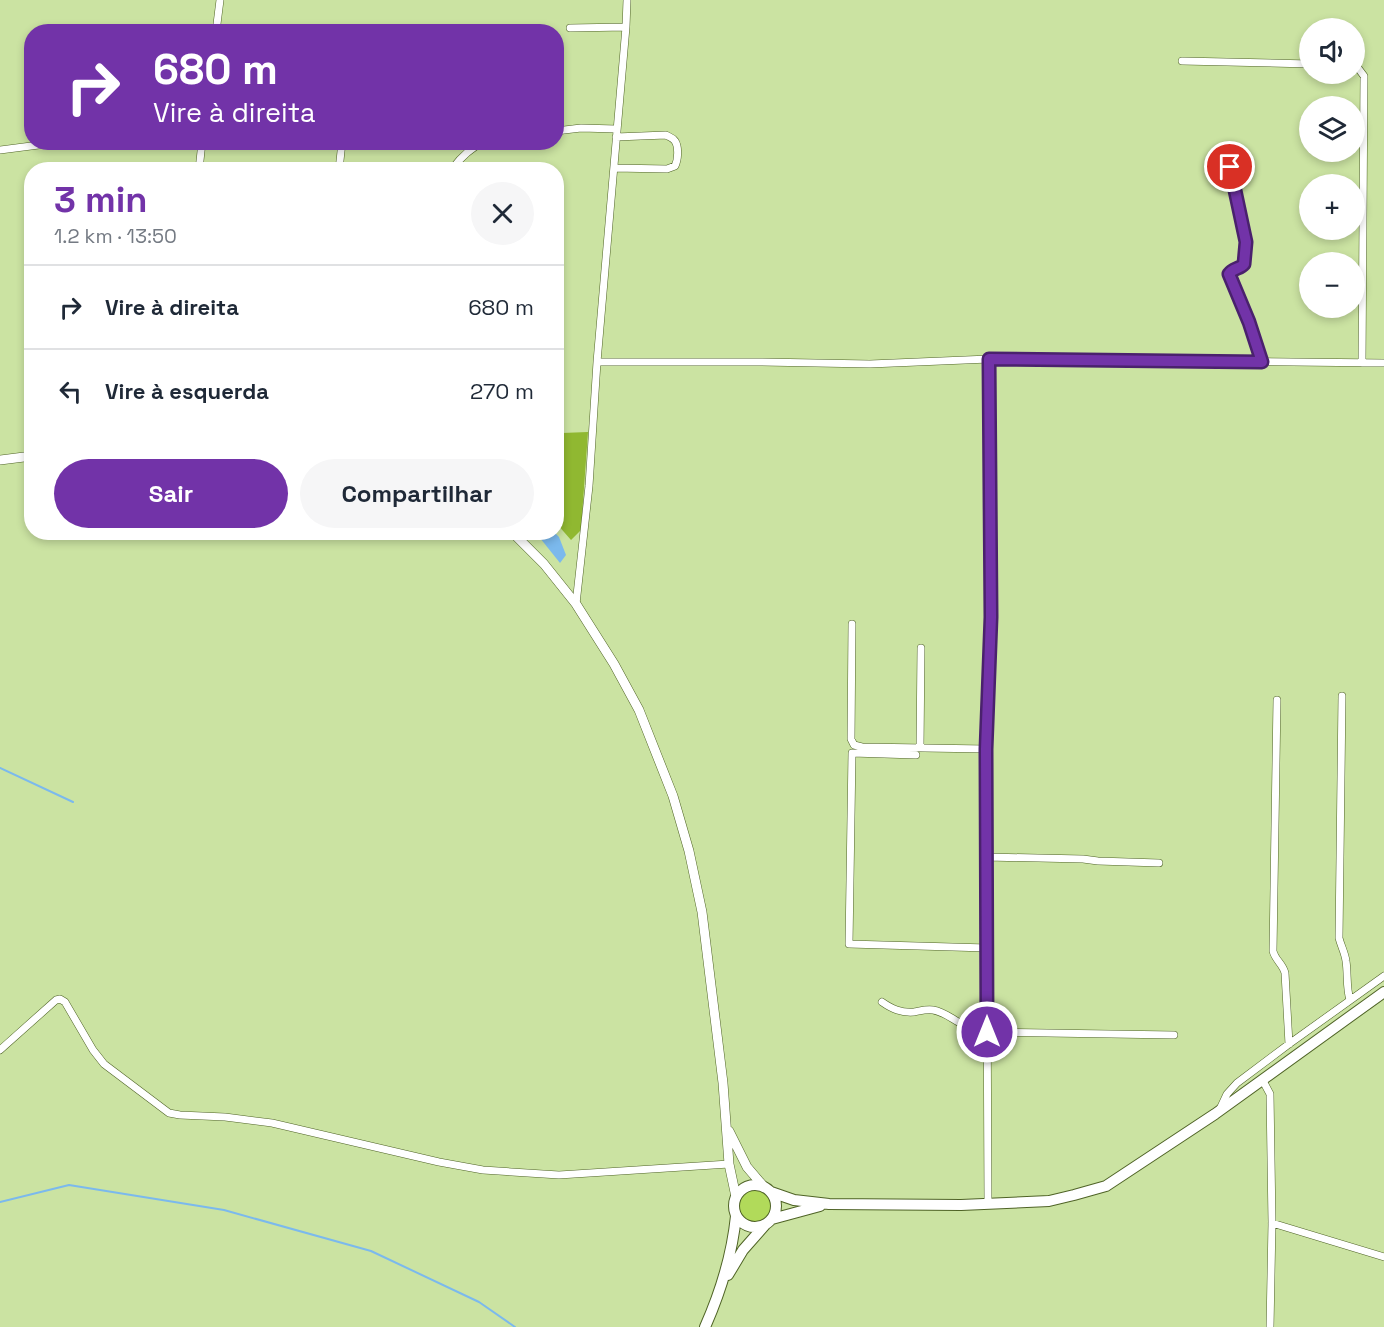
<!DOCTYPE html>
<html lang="pt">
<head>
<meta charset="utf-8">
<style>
	:root { --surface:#fff; --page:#f6f6f7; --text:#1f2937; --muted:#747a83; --line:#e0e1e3; --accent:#7233a8 }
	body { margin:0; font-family:"Space Grotesk",sans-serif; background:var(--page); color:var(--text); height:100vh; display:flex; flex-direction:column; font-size:22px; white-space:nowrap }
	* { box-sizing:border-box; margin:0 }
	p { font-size:20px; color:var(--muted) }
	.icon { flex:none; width:33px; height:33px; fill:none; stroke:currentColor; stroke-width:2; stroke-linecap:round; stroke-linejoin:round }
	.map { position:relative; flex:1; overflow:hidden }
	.drawer { position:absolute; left:24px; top:162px; width:540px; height:378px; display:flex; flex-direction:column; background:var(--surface); border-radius:24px; box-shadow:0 3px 9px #0003 }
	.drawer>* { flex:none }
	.guide { position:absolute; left:24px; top:24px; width:540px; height:126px; border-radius:24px; box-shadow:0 3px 9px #0003; background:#7233a8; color:#fff; overflow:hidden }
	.controls { position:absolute; left:1299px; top:18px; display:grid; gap:12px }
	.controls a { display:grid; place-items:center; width:66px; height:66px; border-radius:50%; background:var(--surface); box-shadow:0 3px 9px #0003; font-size:30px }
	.pin { position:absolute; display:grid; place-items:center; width:51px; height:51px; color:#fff; margin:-26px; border:3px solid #fff; border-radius:50%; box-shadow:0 2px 6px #0007 }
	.me { position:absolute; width:66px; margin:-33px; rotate:0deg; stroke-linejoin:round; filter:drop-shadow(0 0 4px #0008) }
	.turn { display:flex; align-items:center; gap:21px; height:126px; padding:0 30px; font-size:27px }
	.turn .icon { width:78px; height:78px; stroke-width:2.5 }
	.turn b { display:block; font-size:42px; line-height:51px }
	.round { display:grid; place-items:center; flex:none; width:63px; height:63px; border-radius:32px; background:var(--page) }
	.head { display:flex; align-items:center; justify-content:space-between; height:102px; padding:0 30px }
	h1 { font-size:36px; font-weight:800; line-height:45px; color:var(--accent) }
	.primary-button { display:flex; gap:12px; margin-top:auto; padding:12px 30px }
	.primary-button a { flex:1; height:69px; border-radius:36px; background:var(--accent); color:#fff; font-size:24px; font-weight:800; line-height:69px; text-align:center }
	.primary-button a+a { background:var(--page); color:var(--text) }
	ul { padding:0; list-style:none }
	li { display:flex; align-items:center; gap:18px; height:84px; padding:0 30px; border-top:2px solid var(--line) }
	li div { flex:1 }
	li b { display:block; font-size:22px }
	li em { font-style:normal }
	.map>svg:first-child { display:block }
</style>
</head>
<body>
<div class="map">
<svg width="1384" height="1327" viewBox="0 0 1384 1327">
	<rect width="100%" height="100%" fill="#cbe3a2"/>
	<path fill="#b1da5a" d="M738 1206a17 17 0 1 1 34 0a17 17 0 1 1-34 0Z"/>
	<path fill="#90b831" d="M556,428L562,433L588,432L581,530L571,540L557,524Z"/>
	<path fill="#7bb9ed" d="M536,533H555L559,537L566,555L560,563Z"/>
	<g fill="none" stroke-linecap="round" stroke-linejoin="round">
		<path stroke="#7bb9ed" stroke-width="2" d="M0,768L73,802
			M0,1202L69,1185L224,1210L371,1251L479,1302L515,1327"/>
		<defs>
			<path id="minor" d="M570,28L626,27
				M216,32L220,0
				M1182,61L1310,64
				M1354,67L1358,68L1364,76L1362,363
				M556,131L581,128L616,129
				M0,150L62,142
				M1230,167L1246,241L1244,264C1240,269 1233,268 1229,274L1249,322L1262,362
				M614,168L667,169L675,166C678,160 679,147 675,141C672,137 669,137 666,135L616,137
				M452,169C461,157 470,148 484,142
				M199,170L202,142
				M339,170L342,142
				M597,362H761L870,364L989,359L1384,363
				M576,604L589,486L597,362L626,27L627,0
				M852,624L851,739L854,745L862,747L986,749
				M1342,696L1339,938C1341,946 1345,953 1346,961C1348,974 1346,987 1350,1000
				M1277,700L1273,951C1275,960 1283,964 1285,973L1289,1044
				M920,748L921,648
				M916,755L852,753L849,944L987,948
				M987,857L1083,859L1098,861L1159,863
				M882,1002C892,1009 901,1013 914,1012C920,1011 926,1009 933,1010C945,1012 953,1020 964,1025C971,1028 979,1030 987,1032L1174,1035
				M0,1050L56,1000L60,999L65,1002L93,1050L104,1064L169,1113L180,1115L225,1117L272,1123L439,1162L483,1170L559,1175L729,1164
				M1262,1079L1270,1094L1272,1223L1270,1327
				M1220,1109L1227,1094L1237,1083L1289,1044L1384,976
				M988,1204L986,749L991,617L989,359
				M1272,1223L1384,1257"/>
			<path id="tertiary" d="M0,460L32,456
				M512,532L544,564L576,604L614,664L639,710L673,796L689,851L702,912L723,1083L729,1164L736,1197
				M729,1131L747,1167L765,1188"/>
			<path id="secondary" d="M734 1206a21 21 0 1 1 42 0a21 21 0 1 1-42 0Z
				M771,1192L794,1200L829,1204L961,1205L1049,1201L1074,1195L1106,1186L1215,1114L1384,992
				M772,1219L820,1206
				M728,1275L743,1250L765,1225
				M705,1327C721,1291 732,1255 736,1216"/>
		</defs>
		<use href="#minor" stroke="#4f6326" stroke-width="8"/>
		<use href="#tertiary" stroke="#4f6326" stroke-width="10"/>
		<use href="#secondary" stroke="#4f6326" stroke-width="12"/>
		<use href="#minor" stroke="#fff" stroke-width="7"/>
		<use href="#tertiary" stroke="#fff" stroke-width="9"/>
		<use href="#secondary" stroke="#fff" stroke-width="10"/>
	</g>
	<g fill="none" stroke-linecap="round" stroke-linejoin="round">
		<defs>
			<path id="route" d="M987,1032L986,749L991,617L989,359L1262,362L1249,322L1229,274C1233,268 1240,269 1244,264L1246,242L1230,167"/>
		</defs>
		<use href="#route" stroke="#4a216d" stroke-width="15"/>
		<use href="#route" stroke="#7233a8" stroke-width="10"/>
	</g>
</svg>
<div class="controls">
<a><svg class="icon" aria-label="sound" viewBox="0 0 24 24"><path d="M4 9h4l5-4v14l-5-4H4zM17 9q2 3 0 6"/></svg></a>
<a><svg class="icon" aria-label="layers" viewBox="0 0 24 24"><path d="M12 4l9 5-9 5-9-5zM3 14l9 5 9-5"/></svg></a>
<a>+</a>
<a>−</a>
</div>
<div class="pin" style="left:1230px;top:167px;background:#d93025"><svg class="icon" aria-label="arrive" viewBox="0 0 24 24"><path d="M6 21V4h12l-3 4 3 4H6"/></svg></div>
<svg class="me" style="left:987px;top:1032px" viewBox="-20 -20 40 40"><circle r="17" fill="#7233a8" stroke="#fff" stroke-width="3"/><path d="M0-11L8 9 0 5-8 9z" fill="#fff"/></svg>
<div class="guide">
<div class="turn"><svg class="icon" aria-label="right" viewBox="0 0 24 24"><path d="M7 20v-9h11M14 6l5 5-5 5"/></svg><div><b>680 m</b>Vire à direita</div></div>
</div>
<section class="drawer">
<div class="head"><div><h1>3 min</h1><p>1.2 km · 13:50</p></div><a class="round"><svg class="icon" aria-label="close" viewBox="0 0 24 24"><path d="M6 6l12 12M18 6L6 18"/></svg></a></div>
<ul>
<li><svg class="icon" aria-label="right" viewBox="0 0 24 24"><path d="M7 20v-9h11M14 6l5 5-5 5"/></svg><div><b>Vire à direita</b></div><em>680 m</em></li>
<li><svg class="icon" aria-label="left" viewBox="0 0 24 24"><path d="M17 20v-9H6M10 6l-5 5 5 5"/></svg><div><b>Vire à esquerda</b></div><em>270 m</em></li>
</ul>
<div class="primary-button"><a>Sair</a><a>Compartilhar</a></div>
</section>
</div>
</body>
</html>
